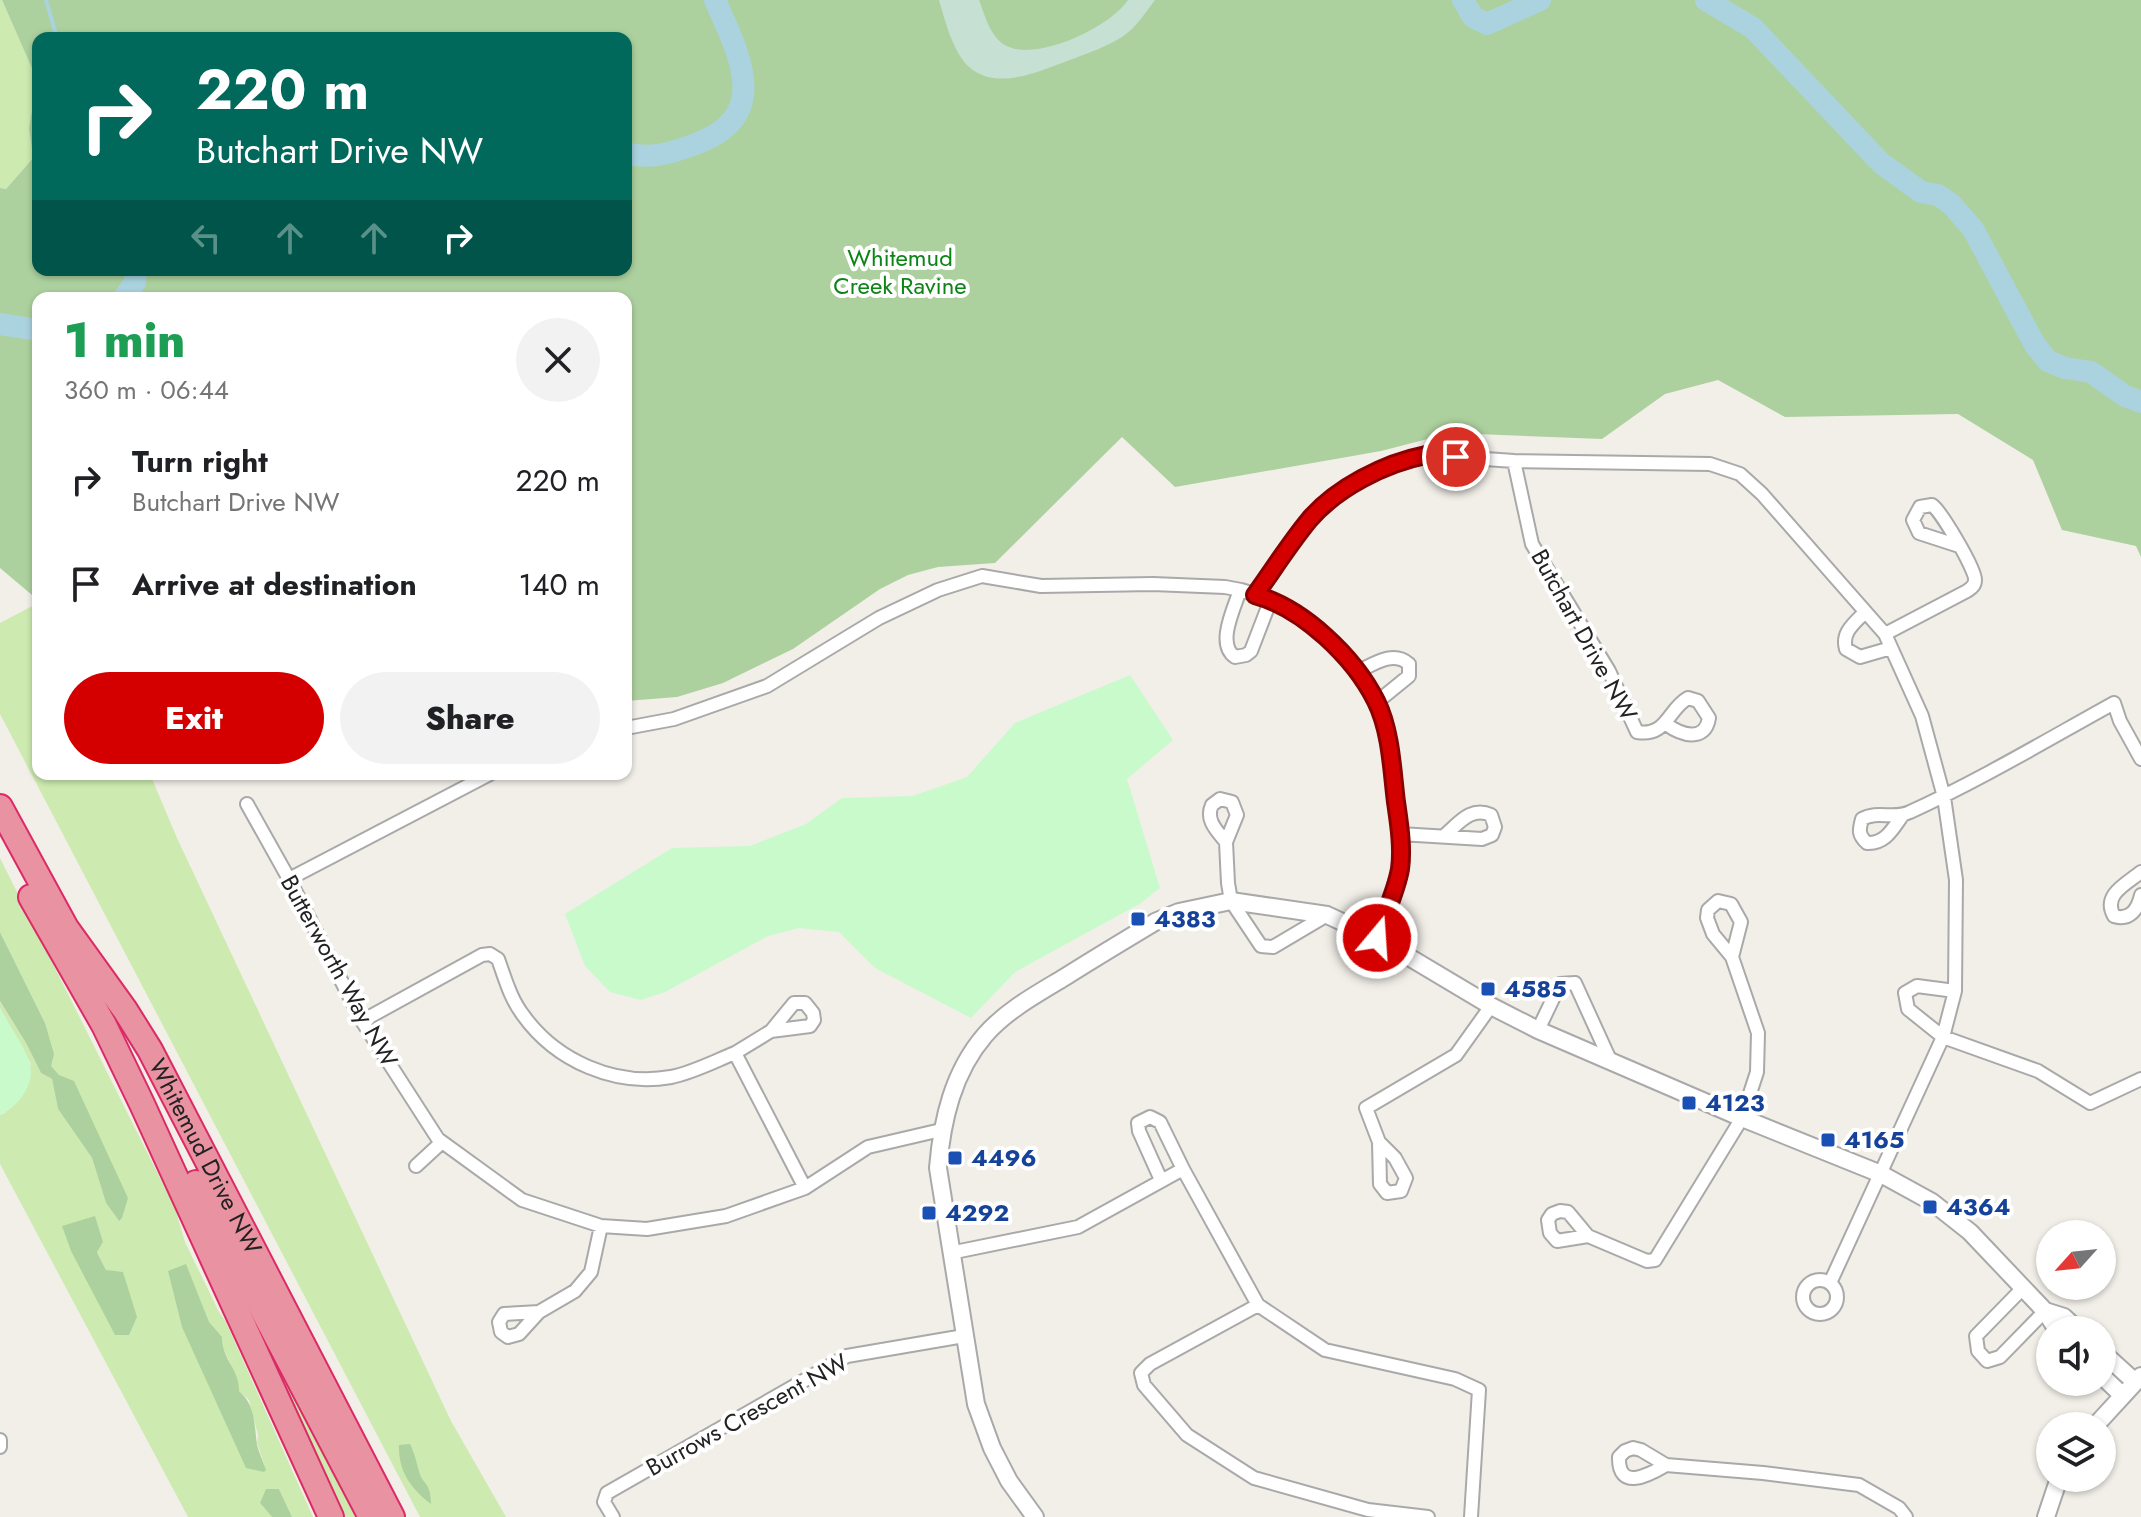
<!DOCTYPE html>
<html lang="en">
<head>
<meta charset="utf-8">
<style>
	:root { --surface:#fff; --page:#f2f2f2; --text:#202124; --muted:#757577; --accent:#d40000 }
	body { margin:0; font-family:Jost,sans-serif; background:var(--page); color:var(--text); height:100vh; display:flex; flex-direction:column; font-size:30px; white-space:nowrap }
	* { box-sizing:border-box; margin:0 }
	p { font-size:26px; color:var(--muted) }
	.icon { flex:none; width:44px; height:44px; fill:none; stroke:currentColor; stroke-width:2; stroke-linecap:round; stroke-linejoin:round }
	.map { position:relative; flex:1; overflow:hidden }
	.side { position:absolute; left:32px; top:292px; width:600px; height:488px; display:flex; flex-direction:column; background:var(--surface); border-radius:16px; box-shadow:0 2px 6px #0004 }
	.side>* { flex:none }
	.banner { position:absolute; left:32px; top:32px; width:600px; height:244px; border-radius:16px; box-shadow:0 2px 6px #0004; background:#00695c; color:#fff; overflow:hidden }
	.needle { width:52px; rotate:243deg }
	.tools { position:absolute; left:2036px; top:1220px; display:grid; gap:16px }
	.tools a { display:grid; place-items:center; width:80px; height:80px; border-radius:50%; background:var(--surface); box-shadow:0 2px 6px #0004; font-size:40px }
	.pin { position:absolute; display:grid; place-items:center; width:68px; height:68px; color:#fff; margin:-34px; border:4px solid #fff; border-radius:50%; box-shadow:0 2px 8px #0007 }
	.me { position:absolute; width:88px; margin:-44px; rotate:18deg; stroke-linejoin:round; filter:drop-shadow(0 0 6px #0008) }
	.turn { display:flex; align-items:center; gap:28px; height:168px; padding:0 32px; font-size:36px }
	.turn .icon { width:104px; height:104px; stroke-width:2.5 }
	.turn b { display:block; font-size:56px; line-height:68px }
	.lanes { display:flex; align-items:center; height:76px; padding:0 32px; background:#0003; justify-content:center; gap:40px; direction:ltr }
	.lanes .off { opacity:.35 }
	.round { display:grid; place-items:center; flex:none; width:84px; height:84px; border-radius:42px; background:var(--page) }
	.overview { display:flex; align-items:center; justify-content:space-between; height:136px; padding:0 32px }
	h1 { font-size:48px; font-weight:800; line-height:60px; color:#1e9e55 }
	.button { display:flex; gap:16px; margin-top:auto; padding:16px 32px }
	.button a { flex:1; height:92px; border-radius:48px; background:var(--accent); color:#fff; font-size:32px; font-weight:800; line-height:92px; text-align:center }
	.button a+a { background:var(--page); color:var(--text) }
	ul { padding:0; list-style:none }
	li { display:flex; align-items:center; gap:24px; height:104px; padding:0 32px }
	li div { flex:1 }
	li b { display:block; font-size:30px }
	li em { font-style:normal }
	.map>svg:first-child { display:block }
</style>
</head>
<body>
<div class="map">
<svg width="2141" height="1517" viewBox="0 0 2141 1517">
	<rect width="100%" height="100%" fill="#f2efe9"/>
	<path fill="#cdebb0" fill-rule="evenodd" d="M0,0H2L37,80L29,128L33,158L6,189L0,188Z
		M38,603V774H150L177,838L451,1421L506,1517H420L0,714V623Z
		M0,858L175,1208L185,1242L219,1312L226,1322L313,1517H292L279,1489L260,1503L272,1517H188L0,1164V1115L5,1113L31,1064L0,1008V1001L26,1043L41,1073L52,1079L58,1109L92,1158L106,1203L119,1221L59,1075L50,1066L45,1023L0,932ZM62,1226L103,1242L97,1251L106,1270ZM186,1265L209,1323L230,1362L239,1391L249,1400L258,1435L257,1443L266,1469Z
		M290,1385L358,1517H342L286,1387Z"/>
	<path fill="#add19e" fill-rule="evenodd" d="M2,0H2141V557L2136,546L2062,530L2033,460L1958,414L1785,417L1718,380L1665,394L1602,439L1451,433L1381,451L1175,487L1122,437L995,563L938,567L908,575L880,589L793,649L723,683L677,697L626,701V298H38V592L32,595L0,568V188L6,189L33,158L29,128L37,80ZM38,38H626V270H38Z
		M0,932L45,1023L54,1054L51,1066L59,1075L74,1081L128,1198L122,1218L119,1221L106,1203L92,1158L58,1109L52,1079L41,1073L26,1043L0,1001Z
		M95,1216L103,1242L97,1252L106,1270L123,1272L137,1317L129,1335H115L71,1251L62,1226Z
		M186,1264L209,1322L222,1337C221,1358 240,1370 239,1391C256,1406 254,1424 257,1445C259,1453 263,1462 266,1470L264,1472L246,1468L182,1327L168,1271Z
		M410,1444C415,1454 416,1461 419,1471C422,1485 431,1481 431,1504C411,1489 398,1471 399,1445Z
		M266,1489H279L292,1517H272L260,1503Z"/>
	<path fill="#c6e0d4" d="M939,0H979C985,16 991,40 1009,47C1040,60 1110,27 1128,0H1155C1145,13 1136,28 1122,37C1106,47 1088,53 1070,60C1039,71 993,94 965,63C951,46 945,20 939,0Z"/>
	<path fill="#c8facc" d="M1130,675L1173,740L1127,779L1160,888L1141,903L1015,972L971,1018L875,968L839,932L799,928L768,936L665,992L641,1000L610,992L585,966L565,914L672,848L750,846L806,824L842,798L913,796L967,777L1015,723Z
		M0,1008C7,1022 27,1050 30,1064C35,1085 18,1107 0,1115Z"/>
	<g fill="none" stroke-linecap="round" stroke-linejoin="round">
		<path stroke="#aad3df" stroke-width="4" d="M46,0L57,38"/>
		<path stroke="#aad3df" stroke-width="22" d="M1463,0L1473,17L1487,24L1540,0
			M1706,0L1753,28L1881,163L1921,192L1938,195L1951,204L1973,229L2035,345L2048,361L2065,368L2091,372L2125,396L2141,402
			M626,153C649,160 671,153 693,145C773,117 740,57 715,0
			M124,298L135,282L136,270
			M0,324L38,330"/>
		<defs>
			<path id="minor" d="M1514,461L1532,544L1609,671L1637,732C1667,737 1668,709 1688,698L1698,701L1709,718C1705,743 1681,735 1666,724
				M1240,590C1234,609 1216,644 1235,657L1246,655L1251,651L1271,599
				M1255,595L1310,519L1335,497L1361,480L1392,466L1428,455L1514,461L1710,464L1740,474L1762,494L1885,634L1922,716L1944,797L1956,880L1955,991L1943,1037L1830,1283
				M1865,612C1855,623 1841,632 1846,649L1860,657L1891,648
				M1885,634L1967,591C1971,588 1975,586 1975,580C1976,570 1941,511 1932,505L1920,507L1913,520L1919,533L1959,546
				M1357,672C1374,664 1393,650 1409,664V676L1377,702
				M626,728L674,719L767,686L879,618L938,590L982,576L1041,586L1153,584L1225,587L1241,590L1271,599L1320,630L1357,672L1377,702L1391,753L1400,834V869L1377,938
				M247,804L289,879L362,1021L438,1139L522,1200L601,1226L647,1229L726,1216L805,1188L868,1147L941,1130
				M1902,816C1892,830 1885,844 1867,843C1858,835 1859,830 1862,819C1878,810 1894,820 1910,812C1980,780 2047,740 2114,703L2120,721L2141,759
				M1400,834L1482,839L1492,835L1495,827L1491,815C1471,806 1459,823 1445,835
				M1226,842C1217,831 1205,820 1212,805L1220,799L1232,802L1237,815L1226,842L1228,883L1231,901L1261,946L1273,947L1327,915
				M2141,872C2126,884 2102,895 2114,916C2130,921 2138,909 2141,895
				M289,879L490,774
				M1955,991L1917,986L1905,993L1908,1009L1943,1037L2038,1071L2090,1103L2141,1079
				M362,1021L482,955L490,954L498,959C505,978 510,998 523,1015C556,1061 615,1087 671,1077C692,1073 715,1061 735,1053L805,1188
				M1538,1030L1560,984L1575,983L1611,1062
				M735,1053L771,1031L810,1026L814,1020L813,1013L805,1003H794L771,1031
				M1379,1142L1395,1158L1406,1178L1401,1191L1387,1193L1380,1184L1379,1142L1366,1108L1456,1055L1491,1006
				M416,1166L442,1142
				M1161,1180L1139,1131L1138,1123L1150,1117L1160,1122L1183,1169
				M1588,1236L1557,1241L1550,1233L1548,1220L1552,1214L1560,1211L1568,1212L1588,1236L1647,1261L1655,1260L1742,1118L1757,1072L1758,1033L1732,957L1741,922L1731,904L1718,901L1708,910L1707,918L1713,934L1732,957
				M950,1253L1078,1227L1183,1169L1258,1305L1325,1350L1455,1379L1479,1390L1471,1517
				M1803 1297a17 17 0 1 1 34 0a17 17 0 1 1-34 0Z
				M2023,1288L1976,1336L1978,1351L1987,1361L2000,1357L2045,1311
				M1258,1305L1150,1364L1141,1373L1144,1385L1187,1435L1254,1478L1368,1510L1428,1517
				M539,1312L519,1334L508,1337L501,1332L499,1322L504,1314L539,1312L575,1291L591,1272L601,1226
				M0,1440V1447
				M1666,1465C1649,1475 1618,1492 1619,1457L1625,1451L1633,1448L1641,1450L1666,1465L1763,1473L1859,1485L1899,1508L1906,1517
				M613,1517L604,1502L607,1493L847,1356L964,1336"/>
			<path id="tertiary" d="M2045,1311L2064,1317L2078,1330
				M2102,1352L2134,1381
				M2102,1376L2122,1395
				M2095,1426L2141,1376
				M1035,1517L1009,1481L992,1448L976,1404L938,1168C942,1120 953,1072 985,1035C1007,1010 1037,994 1065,977C1095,958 1125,940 1155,922L1179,912L1231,901L1327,915L1377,938L1491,1006L1538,1030L1742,1118L1881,1174L1932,1202L1970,1232L2045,1311L2057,1330
				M2046,1517L2059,1478"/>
			<g id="motorway">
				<path id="s1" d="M0,807L66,928L125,1010L150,1050L392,1517"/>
				<path d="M31,897L104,1025L142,1104L331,1517"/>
				<path d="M196,1183L371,1517"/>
			</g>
		</defs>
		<use href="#minor" stroke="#a9a9a9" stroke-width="16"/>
		<use href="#tertiary" stroke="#a9a9a9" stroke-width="20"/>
		<use href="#motorway" stroke="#dc2a67" stroke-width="28"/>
		<use href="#minor" stroke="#fff" stroke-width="12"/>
		<use href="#tertiary" stroke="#fff" stroke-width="16"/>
		<use href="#motorway" stroke="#e892a2" stroke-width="24"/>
	</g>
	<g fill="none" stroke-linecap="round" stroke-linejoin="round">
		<defs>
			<path id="route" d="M1377,938C1384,916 1396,892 1400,869C1403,848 1399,823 1396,802C1392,770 1391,731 1376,701C1354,657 1303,608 1255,595C1273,570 1290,543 1309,520C1336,488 1385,463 1426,455C1435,454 1447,456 1456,457"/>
		</defs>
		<use href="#route" stroke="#8a0000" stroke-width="20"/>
		<use href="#route" stroke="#d40000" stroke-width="14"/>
	</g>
	<g fill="#1a4fb4" stroke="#fff" stroke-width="3">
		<rect x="1130" y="911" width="16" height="16" rx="4"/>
		<rect x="1480" y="981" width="16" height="16" rx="4"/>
		<rect x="1681" y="1095" width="16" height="16" rx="4"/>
		<rect x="1820" y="1132" width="16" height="16" rx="4"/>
		<rect x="947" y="1150" width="16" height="16" rx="4"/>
		<rect x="1922" y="1199" width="16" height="16" rx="4"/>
		<rect x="921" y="1205" width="16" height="16" rx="4"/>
	</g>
	<g text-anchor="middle" stroke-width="8" stroke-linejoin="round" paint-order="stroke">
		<g font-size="24" fill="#0c8416" stroke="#fff">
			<text x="900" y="266">Whitemud<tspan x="900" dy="28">Creek Ravine</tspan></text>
		</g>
		<g font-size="24" fill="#222" stroke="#fff">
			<text transform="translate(1584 635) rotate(61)" y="8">Butchart Drive NW</text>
			<text transform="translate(339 971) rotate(61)" y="8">Butterworth Way NW</text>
			<text dy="8" stroke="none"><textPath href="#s1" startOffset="406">Whitemud Drive NW</textPath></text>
			<text transform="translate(747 1415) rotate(-29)" y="8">Burrows Crescent NW</text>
		</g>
		<g font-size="24" font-weight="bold" fill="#164399" stroke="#fff" text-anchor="start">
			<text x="1154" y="927">4383</text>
			<text x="1504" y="997">4585</text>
			<text x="1705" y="1111">4123</text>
			<text x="1844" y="1148">4165</text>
			<text x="971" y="1166">4496</text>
			<text x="1946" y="1215">4364</text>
			<text x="945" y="1221">4292</text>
		</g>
	</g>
</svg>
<div class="tools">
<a><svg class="needle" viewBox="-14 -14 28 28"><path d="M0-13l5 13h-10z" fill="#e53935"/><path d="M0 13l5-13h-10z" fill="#757577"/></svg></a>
<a><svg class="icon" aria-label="sound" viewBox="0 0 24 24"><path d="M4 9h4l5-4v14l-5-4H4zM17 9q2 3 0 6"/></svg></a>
<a><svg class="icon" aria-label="layers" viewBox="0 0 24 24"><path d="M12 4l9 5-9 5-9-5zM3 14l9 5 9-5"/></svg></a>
</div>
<div class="pin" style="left:1456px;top:457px;background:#d93025"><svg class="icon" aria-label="arrive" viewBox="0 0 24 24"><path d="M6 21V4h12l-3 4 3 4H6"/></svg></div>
<svg class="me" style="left:1377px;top:938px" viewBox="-20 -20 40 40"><circle r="17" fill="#d40000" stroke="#fff" stroke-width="3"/><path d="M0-11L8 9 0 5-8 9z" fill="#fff"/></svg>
<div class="banner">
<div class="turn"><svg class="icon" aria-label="right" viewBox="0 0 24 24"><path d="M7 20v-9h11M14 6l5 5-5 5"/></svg><div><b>220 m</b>Butchart Drive NW</div></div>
<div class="lanes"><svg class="icon off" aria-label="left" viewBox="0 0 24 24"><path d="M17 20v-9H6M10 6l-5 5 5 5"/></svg><svg class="icon off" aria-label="ahead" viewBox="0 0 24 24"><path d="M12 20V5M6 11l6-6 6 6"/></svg><svg class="icon off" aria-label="ahead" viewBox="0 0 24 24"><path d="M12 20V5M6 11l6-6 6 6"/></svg><svg class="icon" aria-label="right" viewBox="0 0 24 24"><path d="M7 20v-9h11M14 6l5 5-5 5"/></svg></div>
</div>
<section class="side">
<div class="overview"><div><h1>1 min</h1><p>360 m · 06:44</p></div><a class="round"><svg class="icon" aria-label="close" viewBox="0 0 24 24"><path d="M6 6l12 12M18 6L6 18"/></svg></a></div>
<ul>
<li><svg class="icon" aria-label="right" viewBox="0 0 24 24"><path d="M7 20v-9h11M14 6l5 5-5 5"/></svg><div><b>Turn right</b><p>Butchart Drive NW</p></div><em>220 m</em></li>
<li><svg class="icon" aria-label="arrive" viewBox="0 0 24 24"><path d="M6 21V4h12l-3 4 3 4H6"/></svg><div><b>Arrive at destination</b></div><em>140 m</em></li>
</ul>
<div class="button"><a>Exit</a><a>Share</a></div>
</section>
</div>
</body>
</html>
